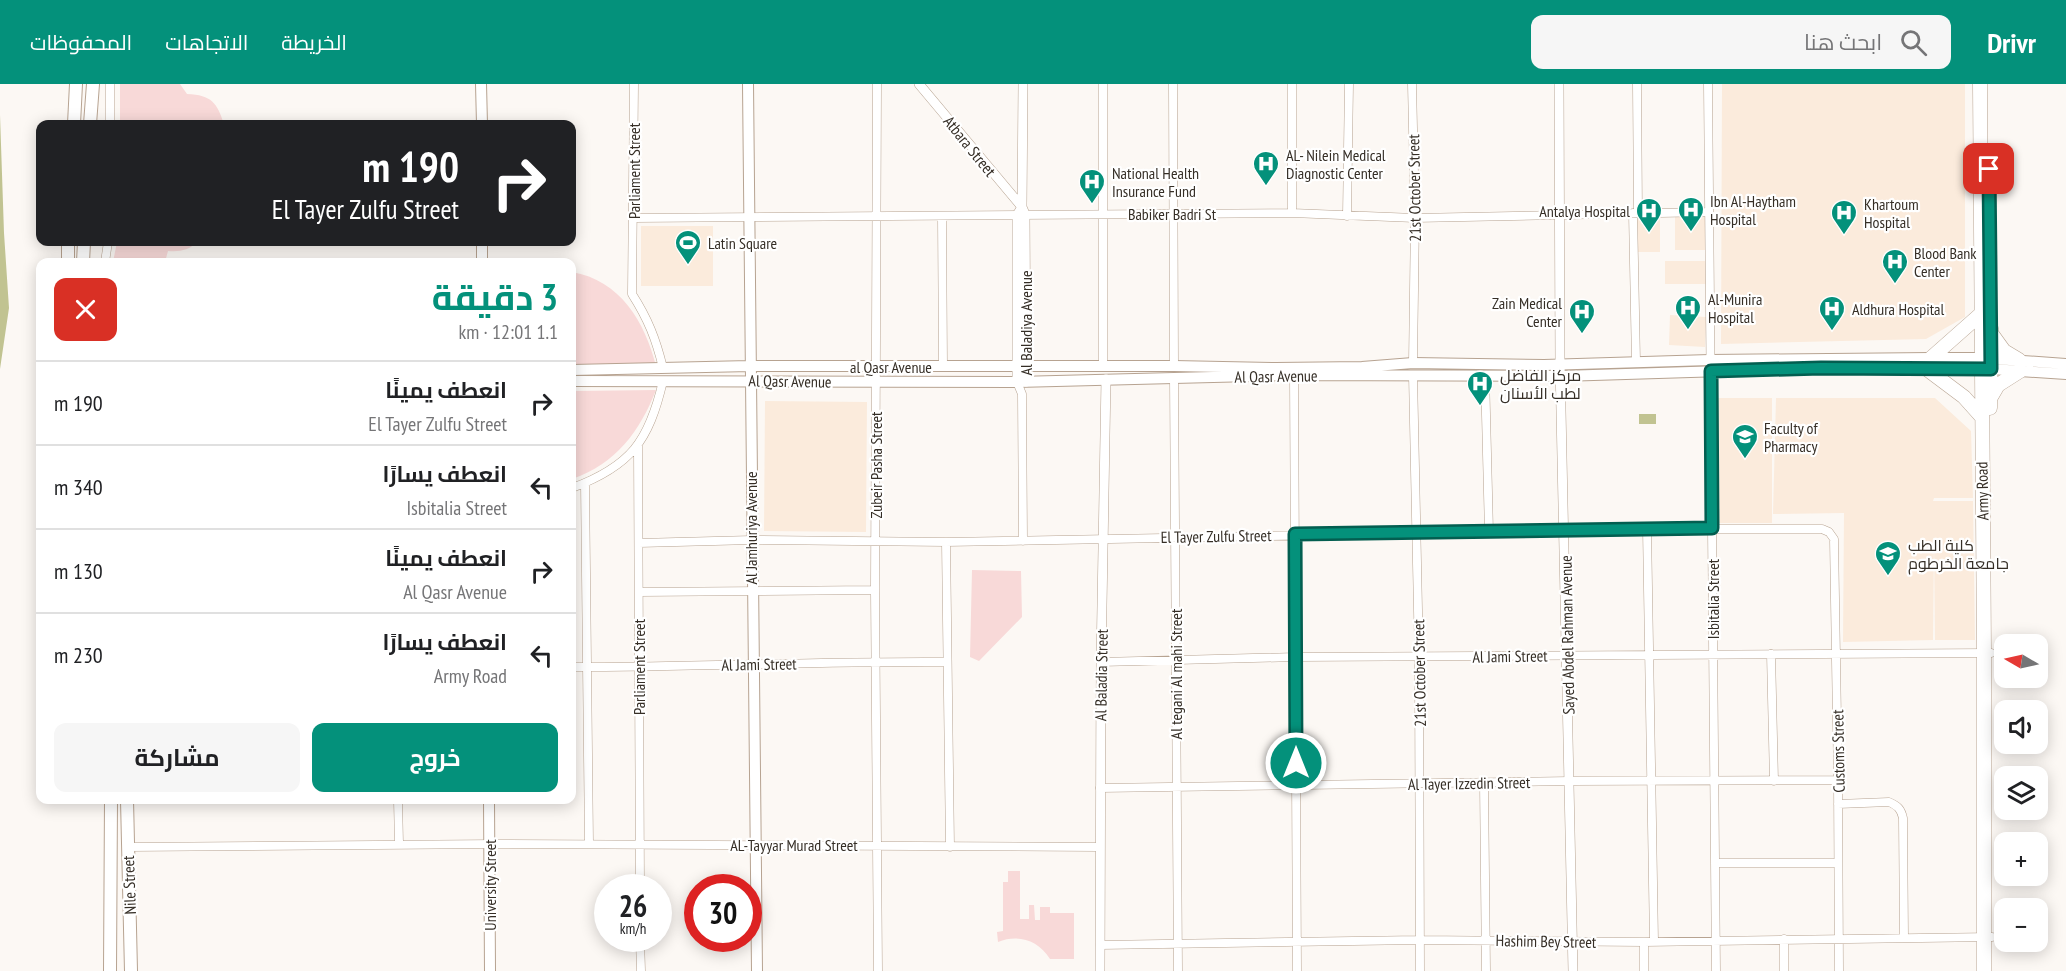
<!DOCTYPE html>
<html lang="ar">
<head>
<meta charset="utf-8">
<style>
	:root { --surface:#fff; --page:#f6f6f6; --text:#202124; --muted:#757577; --line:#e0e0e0; --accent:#04917b }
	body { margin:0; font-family:"PT Sans Narrow",Cairo,sans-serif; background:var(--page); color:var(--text); direction:rtl; height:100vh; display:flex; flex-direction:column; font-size:22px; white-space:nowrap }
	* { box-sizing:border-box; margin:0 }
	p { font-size:20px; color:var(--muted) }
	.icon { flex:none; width:33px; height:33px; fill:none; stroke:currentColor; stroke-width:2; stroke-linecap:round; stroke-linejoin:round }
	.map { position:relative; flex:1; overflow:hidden; direction:ltr }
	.drawer { position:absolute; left:36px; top:174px; width:540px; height:546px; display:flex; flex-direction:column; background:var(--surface); border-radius:12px; box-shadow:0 3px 15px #0003; direction:rtl }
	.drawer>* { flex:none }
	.top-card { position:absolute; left:36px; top:36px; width:540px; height:126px; border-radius:12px; box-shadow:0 3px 15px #0003; direction:rtl; background:#202124; color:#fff; overflow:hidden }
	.needle { width:39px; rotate:279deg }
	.tools { position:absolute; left:1994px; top:550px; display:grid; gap:12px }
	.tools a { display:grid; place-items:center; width:54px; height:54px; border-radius:12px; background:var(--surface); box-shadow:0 3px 15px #0003; font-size:30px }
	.speed { position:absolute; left:594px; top:790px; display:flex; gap:12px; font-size:30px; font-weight:700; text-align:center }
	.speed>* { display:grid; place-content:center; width:78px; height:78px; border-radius:50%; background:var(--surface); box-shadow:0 3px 15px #0003; line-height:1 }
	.speed small { font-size:15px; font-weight:400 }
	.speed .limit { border:9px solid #d22; background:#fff; color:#111 }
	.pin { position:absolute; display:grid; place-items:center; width:51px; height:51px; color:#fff; margin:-26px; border-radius:12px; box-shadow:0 3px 9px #0006 }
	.me { position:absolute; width:66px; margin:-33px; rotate:0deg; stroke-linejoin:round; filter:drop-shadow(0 0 4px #0008) }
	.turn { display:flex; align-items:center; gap:21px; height:126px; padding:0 18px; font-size:27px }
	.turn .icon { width:78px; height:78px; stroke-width:2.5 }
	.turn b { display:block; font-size:42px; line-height:51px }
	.round { display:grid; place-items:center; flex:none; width:63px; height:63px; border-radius:12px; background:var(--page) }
	.headline { display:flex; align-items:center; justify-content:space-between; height:102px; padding:0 18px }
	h1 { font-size:36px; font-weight:700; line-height:45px; color:var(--accent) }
	.cta { display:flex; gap:12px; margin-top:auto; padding:12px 18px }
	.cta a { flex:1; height:69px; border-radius:12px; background:var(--accent); color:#fff; font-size:24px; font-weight:700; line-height:69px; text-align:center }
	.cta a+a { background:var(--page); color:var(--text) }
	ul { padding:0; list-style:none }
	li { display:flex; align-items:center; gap:18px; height:84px; padding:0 18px; border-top:2px solid var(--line) }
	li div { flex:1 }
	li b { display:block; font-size:22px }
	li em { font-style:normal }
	header { display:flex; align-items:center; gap:36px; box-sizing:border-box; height:84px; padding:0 30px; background:var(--accent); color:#fff }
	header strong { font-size:28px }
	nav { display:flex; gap:33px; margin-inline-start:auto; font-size:21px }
	.search { width:420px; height:54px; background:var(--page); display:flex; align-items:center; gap:15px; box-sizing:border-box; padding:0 21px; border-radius:12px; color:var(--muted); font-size:22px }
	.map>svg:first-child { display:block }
</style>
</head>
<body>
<header>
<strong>Drivr</strong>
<div class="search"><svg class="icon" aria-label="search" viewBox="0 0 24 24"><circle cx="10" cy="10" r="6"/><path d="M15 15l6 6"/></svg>ابحث هنا</div>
<nav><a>الخريطة</a><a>الاتجاهات</a><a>المحفوظات</a></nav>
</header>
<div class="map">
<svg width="2066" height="887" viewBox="0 0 2066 887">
	<rect width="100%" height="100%" fill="#fcf8f4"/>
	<path fill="#fbebdc" d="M1722,0H1965V233L1926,255L1721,260Z
		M1675,132H1708V166H1675Z
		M1637,133H1660V168H1638Z
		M641,142H713V202H641Z
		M1665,177H1708V200H1665Z
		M1670,231L1706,233L1705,263L1669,261Z
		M1718,314H1772V439H1717Z
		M1776,314H1935L1971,347L1973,414H1934L1933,417H1973L1975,556H1935L1934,457L1933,556L1843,558L1844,429L1773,430Z
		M765,317L867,318L866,448L764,447Z"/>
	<path fill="#f8d9d8" d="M120,0H180L187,10C212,11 217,19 224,40H120Z
		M117,158H198C188,166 181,168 168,167L165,178H113Z
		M572,188C620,196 645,238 656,282L572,281Z
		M656,306C640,347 616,380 572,395V307Z
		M972,486L1021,487L1022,533L979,577L970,573Z
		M1008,787H1020V835H1029V821H1034L1035,836H1040V823H1050V829H1074V875H1050C1038,856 1018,850 998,858L997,848L1003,847V798H1008Z"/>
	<path fill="#c1c391" d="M0,31L4,149L9,224L0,285Z
		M1639,330H1656V340H1639Z"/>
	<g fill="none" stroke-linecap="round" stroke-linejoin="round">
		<defs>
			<path id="minor" d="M634,0L632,210C648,235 656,255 663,284
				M877,0L875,506L878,887
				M1173,0L1174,282
				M1292,0V129
				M1412,0L1415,134L1413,279
				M1637,0L1638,129
				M1708,0L1716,887
				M110,40V0
				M1633,129L1636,278
				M942,132L943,282
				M1347,132L1349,0
				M634,134L1292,129L1415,134L1709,128
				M105,178L108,158
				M1103,282V0
				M1294,291L1297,887
				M1413,291L1419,573L1420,887
				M1485,291L1489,448
				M1174,294L1178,887
				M1017,298L1022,310L1023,457
				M638,362L640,804
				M585,399L589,760
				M572,404C631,382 649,357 663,297
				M1647,445L1654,857
				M946,458L950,763
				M639,459L752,456L946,458L1647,445H1822L1829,448L1834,455L1838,696L1839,887
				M639,508L875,506
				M1771,570L1774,697
				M1101,578L1296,573L1991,569
				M572,583C697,583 822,577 947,578
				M1484,699L1486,887
				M1100,704L1570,697L1838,696
				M398,716L399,760
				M1838,720L1889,718C1898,722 1901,725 1903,734L1904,854
				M128,763L497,760L1099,763
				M1715,779H1838
				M640,855L641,887
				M1784,855V887
				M1644,858V887
				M1100,861L1419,856L1644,858L1992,853"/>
			<path id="tertiary" d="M919,0L1022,123
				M1023,0L1022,123L1025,130L1026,298
				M1559,0L1560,280L1573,887
				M1017,298V131L1022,123
				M1100,887L1101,578L1106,295"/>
			<path id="secondary" d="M481,0L482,40
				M748,0L757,887
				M482,158V178
				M572,286L750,282H1174L1276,284L1362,283L1413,279L1544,281L1710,276L1931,274H1981L2066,280
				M572,297L1017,298L1294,291L1561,292L1822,284L1991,285L2066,290
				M489,716L490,887"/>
			<path id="primary" d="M74,40L76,0
				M90,40L93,0
				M68,178V158
				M83,178L84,158
				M127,716L131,887
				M110,887L111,716"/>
			<path id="trunk" d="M1980,0L1984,569V887
				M1991,249L2004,267L2019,276
				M1931,274L1983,228
				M1924,283L1964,313L1981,332
				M1991,313L1998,301L2020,287
				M1990,324L1991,244"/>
		</defs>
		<use href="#minor" stroke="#b7a391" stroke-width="9"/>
		<use href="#tertiary" stroke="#b7a391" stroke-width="10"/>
		<use href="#secondary" stroke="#b7a391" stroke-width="12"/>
		<use href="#primary" stroke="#b7a391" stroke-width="14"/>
		<use href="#trunk" stroke="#b7a391" stroke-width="15"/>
		<use href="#minor" stroke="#fff" stroke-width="8"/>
		<use href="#tertiary" stroke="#fff" stroke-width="9"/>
		<use href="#secondary" stroke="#fff" stroke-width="10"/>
		<use href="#primary" stroke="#fff" stroke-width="12"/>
		<use href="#trunk" stroke="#fff" stroke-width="14"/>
	</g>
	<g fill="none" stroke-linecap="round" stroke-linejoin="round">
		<defs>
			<path id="route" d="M1296,679L1295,450L1712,444L1711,287L1821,284L1991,285L1989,85"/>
		</defs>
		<use href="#route" stroke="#035e50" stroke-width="15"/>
		<use href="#route" stroke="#04917b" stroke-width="10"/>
	</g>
	<defs>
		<symbol id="hospital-pin" viewBox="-11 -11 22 30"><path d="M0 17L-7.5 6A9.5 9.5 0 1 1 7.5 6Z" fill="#04917b" stroke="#fff"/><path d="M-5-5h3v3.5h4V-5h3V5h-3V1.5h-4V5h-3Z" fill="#fff"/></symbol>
		<symbol id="stadium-pin" viewBox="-11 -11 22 30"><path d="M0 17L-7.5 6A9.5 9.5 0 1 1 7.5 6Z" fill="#04917b" stroke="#fff"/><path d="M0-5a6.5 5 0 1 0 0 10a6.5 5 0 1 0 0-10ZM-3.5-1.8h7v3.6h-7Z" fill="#fff"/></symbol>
		<symbol id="university-pin" viewBox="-11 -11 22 30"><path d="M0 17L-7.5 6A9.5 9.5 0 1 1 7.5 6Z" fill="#04917b" stroke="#fff"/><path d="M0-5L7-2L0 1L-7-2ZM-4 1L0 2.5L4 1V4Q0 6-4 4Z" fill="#fff"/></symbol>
	</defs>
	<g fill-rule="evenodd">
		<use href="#hospital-pin" x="1251" y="65" width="30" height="40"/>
		<use href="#hospital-pin" x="1077" y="83" width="30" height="40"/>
		<use href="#hospital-pin" x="1676" y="111" width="30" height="40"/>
		<use href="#hospital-pin" x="1634" y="112" width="30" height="40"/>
		<use href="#hospital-pin" x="1829" y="114" width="30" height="40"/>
		<use href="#stadium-pin" x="673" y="144" width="30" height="40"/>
		<use href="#hospital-pin" x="1880" y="163" width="30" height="40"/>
		<use href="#hospital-pin" x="1673" y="209" width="30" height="40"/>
		<use href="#hospital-pin" x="1817" y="210" width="30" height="40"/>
		<use href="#hospital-pin" x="1567" y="213" width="30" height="40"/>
		<use href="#hospital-pin" x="1465" y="285" width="30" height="40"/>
		<use href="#university-pin" x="1730" y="338" width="30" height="40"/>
		<use href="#university-pin" x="1873" y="455" width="30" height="40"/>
	</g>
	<g text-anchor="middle" stroke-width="4.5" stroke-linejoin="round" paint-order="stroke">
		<g font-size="16" fill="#352e26" stroke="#fff">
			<text transform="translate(970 62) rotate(51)" y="6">Atbara Street</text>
			<text transform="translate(634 87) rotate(-90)" y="6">Parliament Street</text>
			<text transform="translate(1414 104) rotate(-91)" y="6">21st October Street</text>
			<text x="1172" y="136">Babiker Badri St</text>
			<text transform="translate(1026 239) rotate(-90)" y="6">Al Baladiya Avenue</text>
			<text x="891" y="289">al Qasr Avenue</text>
			<text transform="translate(1276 292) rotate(-1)" y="6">Al Qasr Avenue</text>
			<text transform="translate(790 297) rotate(1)" y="6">Al Qasr Avenue</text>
			<text transform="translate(876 381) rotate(-90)" y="6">Zubeir Pasha Street</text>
			<text transform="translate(1982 407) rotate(-91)" y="6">Army Road</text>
			<text transform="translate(751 444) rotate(-90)" y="6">Al Jamhuriya Avenue</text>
			<text transform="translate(1216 452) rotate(-1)" y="6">El Tayer Zulfu Street</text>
			<text transform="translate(1713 515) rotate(-90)" y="6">Isbitalia Street</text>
			<text transform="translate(1567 551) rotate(-91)" y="6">Sayed Abdel Rahman Avenue</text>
			<text transform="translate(1510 572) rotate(-1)" y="6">Al Jami Street</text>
			<text transform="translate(759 580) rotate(-1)" y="6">Al Jami Street</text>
			<text transform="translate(639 583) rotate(-90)" y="6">Parliament Street</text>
			<text transform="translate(1419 589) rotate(-91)" y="6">21st October Street</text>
			<text transform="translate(1176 590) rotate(-90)" y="6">Al tegani Al mahi Street</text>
			<text transform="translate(1101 591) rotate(-89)" y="6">Al Baladia Street</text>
			<text transform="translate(1838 667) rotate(-91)" y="6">Customs Street</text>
			<text transform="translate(1469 699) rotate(-1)" y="6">Al Tayer Izzedin Street</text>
			<text x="794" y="767">AL-Tayyar Murad Street</text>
			<text transform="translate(129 801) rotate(-92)" y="6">Nile Street</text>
			<text transform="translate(490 801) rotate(-90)" y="6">University Street</text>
			<text transform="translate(1546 857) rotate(1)" y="6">Hashim Bey Street</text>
		</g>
		<g font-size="16" fill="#352e26" stroke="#fff" text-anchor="start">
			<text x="1286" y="77">AL- Nilein Medical<tspan x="1286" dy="18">Diagnostic Center</tspan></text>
			<text x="1112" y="95">National Health<tspan x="1112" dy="18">Insurance Fund</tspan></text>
			<text x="1710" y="123">Ibn Al-Haytham<tspan x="1710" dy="18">Hospital</tspan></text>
			<text x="1864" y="126">Khartoum<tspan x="1864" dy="18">Hospital</tspan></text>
			<text x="1630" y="133" text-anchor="end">Antalya Hospital</text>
			<text x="708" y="165">Latin Square</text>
			<text x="1914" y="175">Blood Bank<tspan x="1914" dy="18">Center</tspan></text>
			<text x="1708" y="221">Al-Munira<tspan x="1708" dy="18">Hospital</tspan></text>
			<text x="1562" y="225" text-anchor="end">Zain Medical<tspan x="1562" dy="18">Center</tspan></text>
			<text x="1852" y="231">Aldhura Hospital</text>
			<text x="1500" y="297">مركز الفاضل<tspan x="1500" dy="18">لطب الأسنان</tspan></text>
			<text x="1764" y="350">Faculty of<tspan x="1764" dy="18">Pharmacy</tspan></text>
			<text x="1908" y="467">كلية الطب<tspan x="1908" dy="18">جامعة الخرطوم</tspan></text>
		</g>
	</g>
</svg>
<div class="tools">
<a><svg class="needle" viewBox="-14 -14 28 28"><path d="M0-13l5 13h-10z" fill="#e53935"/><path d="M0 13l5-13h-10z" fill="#757577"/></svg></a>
<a><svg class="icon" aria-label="sound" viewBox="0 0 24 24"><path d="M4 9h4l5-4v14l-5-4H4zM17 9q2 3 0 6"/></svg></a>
<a><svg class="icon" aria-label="layers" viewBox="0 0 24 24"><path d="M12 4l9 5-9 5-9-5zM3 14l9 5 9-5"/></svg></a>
<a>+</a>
<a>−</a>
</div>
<div class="speed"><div>26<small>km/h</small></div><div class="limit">30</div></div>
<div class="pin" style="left:1989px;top:85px;background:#d93025"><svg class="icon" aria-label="arrive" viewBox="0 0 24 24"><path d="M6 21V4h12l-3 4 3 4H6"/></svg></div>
<svg class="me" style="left:1296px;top:679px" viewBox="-20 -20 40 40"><circle r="17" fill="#04917b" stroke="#fff" stroke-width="3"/><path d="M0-11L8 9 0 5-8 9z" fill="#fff"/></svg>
<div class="top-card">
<div class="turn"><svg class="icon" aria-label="right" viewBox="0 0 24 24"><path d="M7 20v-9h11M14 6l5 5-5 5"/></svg><div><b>190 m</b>El Tayer Zulfu Street</div></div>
</div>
<section class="drawer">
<div class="headline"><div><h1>3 دقيقة</h1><p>1.1 km · 12:01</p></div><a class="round" style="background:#d93025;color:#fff"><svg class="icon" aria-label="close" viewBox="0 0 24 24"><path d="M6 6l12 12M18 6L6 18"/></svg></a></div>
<ul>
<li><svg class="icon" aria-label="right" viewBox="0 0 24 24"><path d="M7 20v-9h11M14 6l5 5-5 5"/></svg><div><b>انعطف يمينًا</b><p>El Tayer Zulfu Street</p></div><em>190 m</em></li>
<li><svg class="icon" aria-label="left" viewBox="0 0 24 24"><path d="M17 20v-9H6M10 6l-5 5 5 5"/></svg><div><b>انعطف يسارًا</b><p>Isbitalia Street</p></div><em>340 m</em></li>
<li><svg class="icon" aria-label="right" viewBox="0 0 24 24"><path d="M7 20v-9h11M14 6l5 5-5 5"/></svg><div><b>انعطف يمينًا</b><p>Al Qasr Avenue</p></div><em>130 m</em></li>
<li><svg class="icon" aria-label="left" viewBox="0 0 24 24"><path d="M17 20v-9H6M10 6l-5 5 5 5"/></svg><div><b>انعطف يسارًا</b><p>Army Road</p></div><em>230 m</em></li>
</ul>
<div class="cta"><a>خروج</a><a>مشاركة</a></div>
</section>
</div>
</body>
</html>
